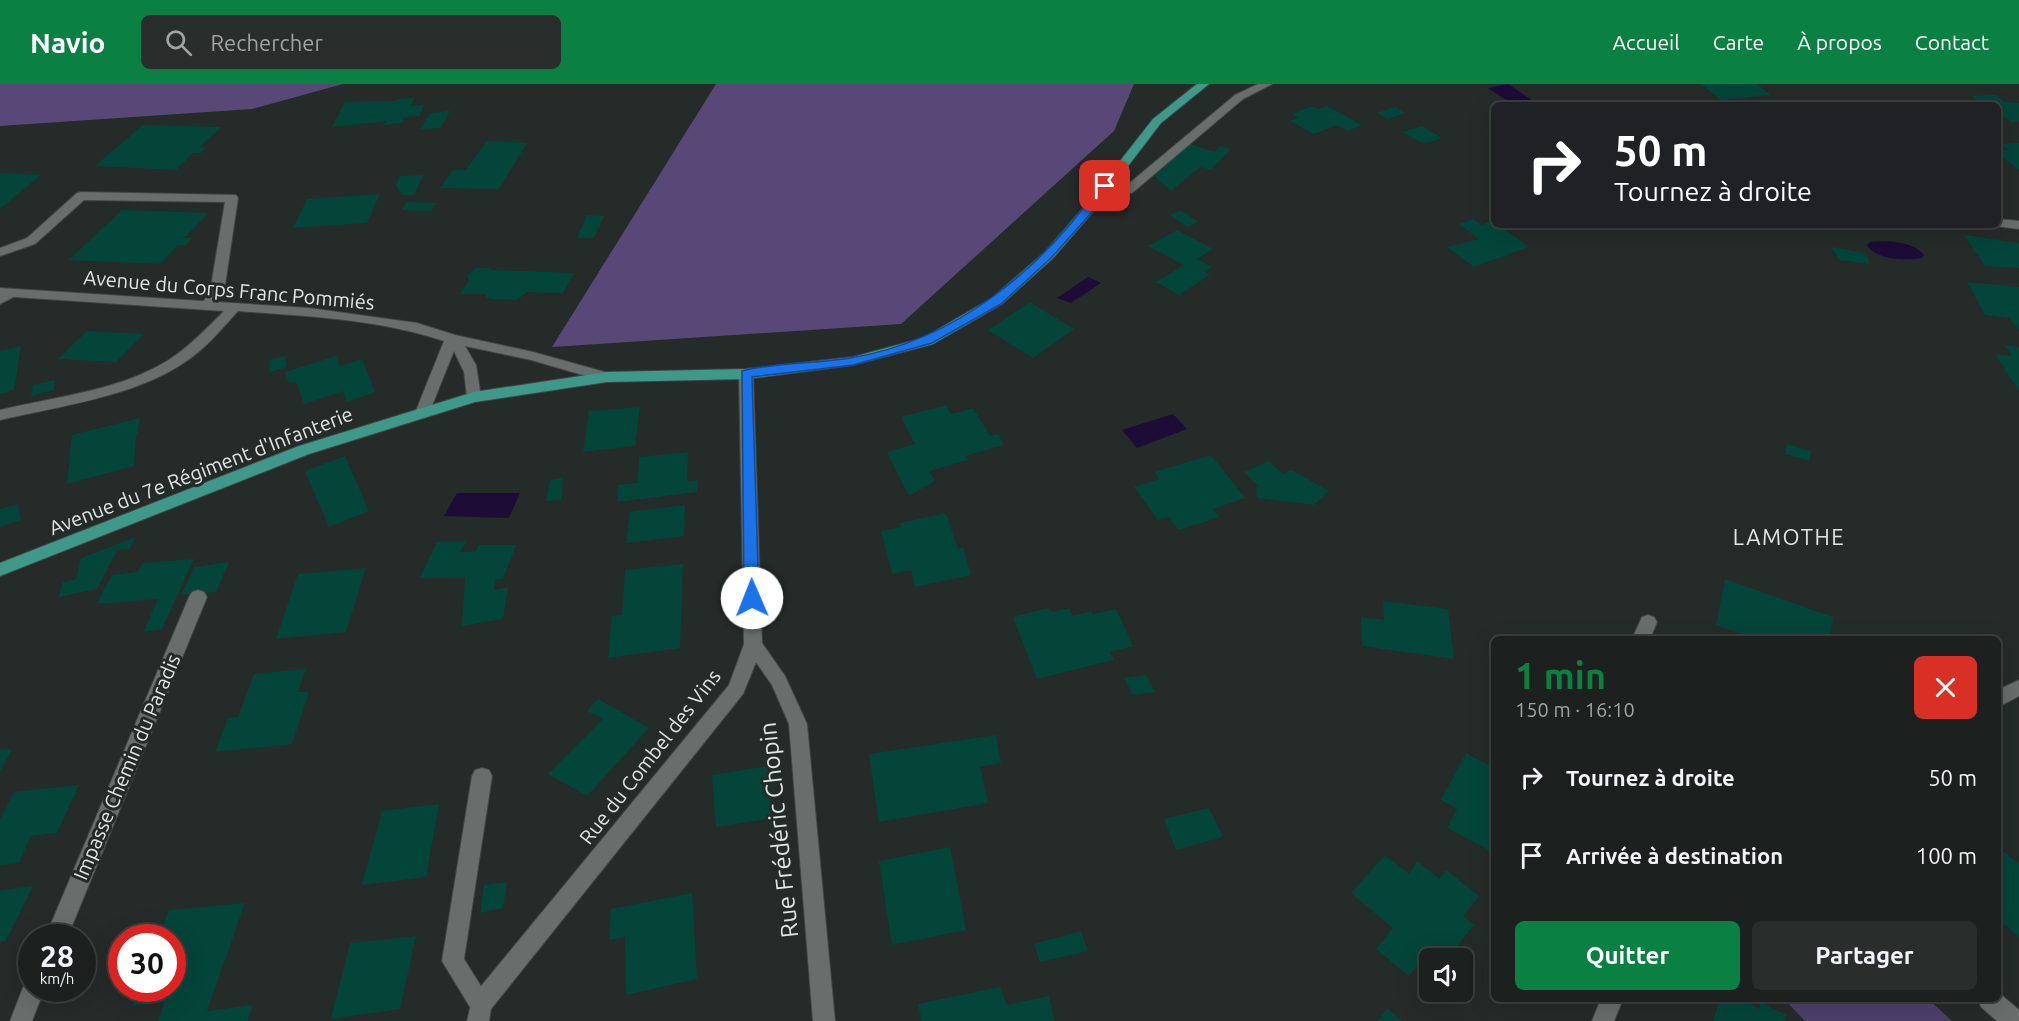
<!DOCTYPE html>
<html lang="fr">
<head>
<meta charset="utf-8">
<style>
	:root { --surface:#1c201f; --page:#292d2c; --text:#f1f3f6; --muted:#a0a3a4; --line:#3a3e3d; --accent:#0b8043 }
	body { margin:0; font-family:Ubuntu,sans-serif; background:var(--page); color:var(--text); height:100vh; display:flex; flex-direction:column; font-size:22px; white-space:nowrap }
	* { box-sizing:border-box; margin:0 }
	p { font-size:20px; color:var(--muted) }
	.icon { flex:none; width:33px; height:33px; fill:none; stroke:currentColor; stroke-width:2; stroke-linecap:round; stroke-linejoin:round }
	.map { position:relative; flex:1; overflow:hidden }
	.details { position:absolute; left:1491px; top:552px; width:510px; height:366px; display:flex; flex-direction:column; background:var(--surface); border-radius:9px; box-shadow:0 6px 24px #0002,0 0 0 2px var(--line) }
	.details>* { flex:none }
	.top-card { position:absolute; left:1491px; top:18px; width:510px; height:126px; border-radius:9px; box-shadow:0 6px 24px #0002,0 0 0 2px var(--line); background:#202124; color:#fff; overflow:hidden }
	.buttons { position:absolute; left:1419px; top:864px; display:grid; gap:12px }
	.buttons a { display:grid; place-items:center; width:54px; height:54px; border-radius:9px; background:var(--surface); box-shadow:0 6px 24px #0002,0 0 0 2px var(--line); font-size:30px }
	.speed { position:absolute; left:18px; top:840px; display:flex; gap:12px; font-size:30px; font-weight:700; text-align:center }
	.speed>* { display:grid; place-content:center; width:78px; height:78px; border-radius:50%; background:var(--surface); box-shadow:0 6px 24px #0002,0 0 0 2px var(--line); line-height:1 }
	.speed small { font-size:15px; font-weight:400 }
	.speed .limit { border:9px solid #d22; background:#fff; color:#111 }
	.pin { position:absolute; display:grid; place-items:center; width:51px; height:51px; color:#fff; margin:-26px; border-radius:12px; box-shadow:0 3px 9px #0006 }
	.me { position:absolute; width:66px; margin:-33px; rotate:359deg; stroke-linejoin:round; filter:drop-shadow(0 0 4px #0008) }
	.turn { display:flex; align-items:center; gap:21px; height:126px; padding:0 24px; font-size:27px }
	.turn .icon { width:78px; height:78px; stroke-width:2.5 }
	.turn b { display:block; font-size:42px; line-height:51px }
	.round { display:grid; place-items:center; flex:none; width:63px; height:63px; border-radius:9px; background:var(--page) }
	.overview { display:flex; align-items:center; justify-content:space-between; height:102px; padding:0 24px }
	h1 { font-size:36px; font-weight:700; line-height:45px; color:var(--accent) }
	.button { display:flex; gap:12px; margin-top:auto; padding:12px 24px }
	.button a { flex:1; height:69px; border-radius:9px; background:var(--accent); color:#fff; font-size:24px; font-weight:700; line-height:69px; text-align:center }
	.button a+a { background:var(--page); color:var(--text) }
	ul { padding:0; list-style:none }
	li { display:flex; align-items:center; gap:18px; height:78px; padding:0 24px }
	li div { flex:1 }
	li b { display:block; font-size:22px }
	li em { font-style:normal }
	header { display:flex; align-items:center; gap:36px; box-sizing:border-box; height:84px; padding:0 30px; background:var(--accent); color:#fff }
	header strong { font-size:28px }
	nav { display:flex; gap:33px; margin-inline-start:auto; font-size:21px }
	.search { width:420px; height:54px; background:var(--page); display:flex; align-items:center; gap:15px; box-sizing:border-box; padding:0 21px; border-radius:9px; color:var(--muted); font-size:22px }
	.map>svg:first-child { display:block }
</style>
</head>
<body>
<header>
<strong>Navio</strong>
<div class="search"><svg class="icon" aria-label="search" viewBox="0 0 24 24"><circle cx="10" cy="10" r="6"/><path d="M15 15l6 6"/></svg>Rechercher</div>
<nav><a>Accueil</a><a>Carte</a><a>À propos</a><a>Contact</a></nav>
</header>
<div class="map">
<svg width="2019" height="937" viewBox="0 0 2019 937">
	<rect width="100%" height="100%" fill="#252b29"/>
	<path fill="#4d406b" d="M1784,915H1928L1952,937H1805Z"/>
	<path fill="#574878" d="M0,0H343L252,25L0,42Z
		M716,0H1134L1114,47L901,240L552,263Z"/>
	<path fill="#1c0c36" d="M1508,0L1538,20L1514,21L1488,4Z
		M1870,158C1885,156 1914,157 1924,171L1922,174C1907,177 1875,176 1867,161Z
		M1088,193L1101,199L1071,219L1057,214Z
		M1173,330L1187,345L1137,364L1122,346Z
		M457,409H520L509,434L444,432Z"/>
	<path fill="#044539" d="M1701,0H1757L1771,11L1721,16Z
		M1995,11L2005,18L2019,19V38H2011L1998,29V21L1981,19L1971,12Z
		M415,14L410,22L424,21L419,32L404,33L402,39L384,41L386,37L332,43L345,18L396,17L397,15Z
		M1312,22L1318,25L1327,22L1362,41L1348,47L1336,41L1314,50L1290,37L1298,34L1292,30Z
		M1395,23L1405,29L1388,35L1377,29Z
		M450,27L441,44L421,45L430,29Z
		M143,41L221,43L200,63L206,64L201,69H193L176,86L95,82Z
		M1422,42L1442,54L1423,60L1403,48Z
		M487,57L527,59L499,105L440,104L453,86H466Z
		M2019,59V86L1998,70V66H2009L2001,60Z
		M1190,60L1215,68L1220,62L1231,65L1211,86L1200,83L1171,107L1154,92Z
		M0,89L41,91L0,125Z
		M423,91L414,111H402L396,101L400,92Z
		M380,110L367,139L293,144L307,115Z
		M407,118H411L436,119L431,127L401,126Z
		M122,126L209,129L184,154H192L186,161H178L160,180L69,176Z
		M1181,126L1198,138L1187,143L1170,131Z
		M587,131L604,132L594,154H577Z
		M1473,135L1481,141L1492,137L1494,141H1498L1529,163L1474,183L1447,163L1479,155L1459,140Z
		M1177,146L1213,165L1197,175L1212,183L1204,188L1210,191L1179,211L1156,198L1184,181L1148,162Z
		M1964,151L2019,159V184L1985,182Z
		M1831,163L1866,169L1870,180L1840,176Z
		M476,184H489L491,186L574,189L563,209L527,208L517,216L491,215L486,213V210H460L469,197L467,191Z
		M1967,198L2019,203V246L2010,234L1985,231Z
		M1030,218L1074,245L1033,274L988,246Z
		M87,247L144,250L116,278L58,275Z
		M2005,261L2019,263V307L1995,270L2012,272Z
		M21,262L14,306L0,310V267Z
		M285,272L287,283L270,288L269,276Z
		M336,272L340,282L362,275L375,308L347,318L343,307L304,320L296,298L289,299L285,288Z
		M55,296L54,306L31,312L33,301Z
		M946,321L951,330L973,324L990,352L998,350L1004,361L965,372L968,376L929,387L935,397L909,412L887,368L915,360L901,333Z
		M640,323L635,362L583,368L589,327Z
		M140,334L137,349L140,347L136,352L134,382L67,400L72,351Z
		M1787,360L1811,367L1809,377L1785,370Z
		M688,368L687,397L698,396L697,408L617,418L618,401L638,399L639,373Z
		M1211,371L1245,414L1213,425L1220,433L1179,446L1169,433L1158,436L1134,403L1159,395L1154,388Z
		M345,372L369,427L329,443L305,387Z
		M1269,377L1283,390L1291,386L1329,407L1314,421L1257,414L1256,403L1258,402L1244,388Z
		M563,394L561,416L546,417L550,396Z
		M18,420L21,436L0,443V425Z
		M685,421L684,452L626,459L630,428Z
		M946,429L958,465L963,463L971,491L915,503L911,486L892,490L881,447L901,443L900,439Z
		M136,453L129,465L117,466L97,505L59,513L62,499L76,495L81,474Z
		M437,458H466L460,468H476L478,461H516L503,495H496L494,506L508,503L503,535L462,542L465,494H420Z
		M194,475L162,545L143,548L158,515L96,520L112,491L137,488L143,479Z
		M229,478L216,508L181,511L194,483Z
		M683,480L680,564L608,574L612,532L622,531L625,486Z
		M366,484L346,548L276,555L298,490Z
		M1725,495L1833,533L1830,555H1756L1716,541Z
		M1383,517L1448,525L1454,575L1362,562L1361,533L1384,536Z
		M1049,524L1051,528L1069,524L1073,532L1092,527L1093,530L1116,525L1133,562L1110,568L1114,576L1037,595L1013,533Z
		M306,585L298,608H309L292,660L215,668L228,634L238,633L254,590Z
		M1146,591L1155,608L1133,611L1124,594Z
		M598,615L649,644L587,712L548,690L603,635L587,627Z
		M996,651L1001,679L980,683L988,719L879,738L869,670Z
		M12,665L0,688V666Z
		M1466,669L1494,684V769L1447,744L1457,725L1441,716Z
		M769,682L772,734L716,743L712,691Z
		M79,701L57,749L31,752L19,779L0,781V735L14,708Z
		M439,720L426,793L362,801L382,727Z
		M1209,724L1223,753L1176,766L1164,735Z
		M950,763L966,846L892,861L879,777Z
		M1998,763L2019,780V853L1998,835Z
		M1385,771L1409,790L1417,777L1439,795L1446,786L1479,812L1463,832L1474,841L1448,874H1431L1427,871L1409,892L1376,865L1393,844L1351,809Z
		M507,798L503,824L480,829L484,801Z
		M33,802L6,857L0,858V806Z
		M692,809L697,895L626,911L625,853L609,856L611,825Z
		M245,819L207,927L253,921L247,937H158L164,918L132,922L139,904H172V854H158L169,826Z
		M1081,847L1088,867L1040,878L1034,860Z
		M416,852L400,925L331,935L350,859Z
		M1000,903L1007,921L1049,912L1055,937H922L918,920Z
		M1720,915H1741L1759,925L1761,918L1786,931L1784,937H1713Z
		M1387,924L1402,937H1378Z"/>
	<g fill="none" stroke-linecap="round" stroke-linejoin="round">
		<defs>
			<path id="service" d="M81,108L236,111L238,114L224,208L212,225L207,226L200,222L210,208L225,118L84,116L35,160L0,172V164L27,154L77,109Z
				M14,205L19,206L21,209L0,220V211Z
				M1648,531L1654,533L1657,538L1650,555H1632L1642,533Z
				M482,684L489,686L492,692L464,875L492,920L489,928L481,931L473,928L442,877L472,692L475,686Z"/>
			<path id="minor" d="M1258,0H1272L1243,15L1132,109L1105,106L1099,102L1105,98L1126,102L1235,11Z
				M1998,135L2019,137V145L1994,142L1998,141Z
				M0,204L309,224L417,239L455,251L533,268L612,290L614,293L607,298L531,276L465,262L476,281L481,313L474,318L467,313L464,288L454,267L429,329L422,334L415,329L444,257C379,235 307,232 238,227C222,245 205,265 185,278C134,313 59,322 0,336V326C58,312 127,306 176,271C194,258 209,242 224,227L0,212Z
				M746,285L753,290L762,559L785,592L807,640L835,937H813L789,640L772,601L756,578L743,610L491,925L489,937H467L473,912L729,601L744,560L739,290Z
				M198,506L204,508L207,513L67,854H45L189,513L192,508Z
				M2019,596V612L1998,623V606Z
				M32,894V904H45L32,937H10L26,896Z
				M1998,908L2019,926V937H1997L1981,923L1978,915H1998Z
				M1601,915H1623L1614,937H1592Z"/>
			<path id="primary" d="M1197,0H1209L1161,39L1092,129L1053,174L1002,220L933,260L853,281L746,295L607,298L475,318L309,370L0,492V479L299,362L474,308L607,288L746,285L853,273L923,254L992,214L1045,168L1084,123L1153,35Z"/>
		</defs>
		<use href="#service" stroke="#414644" stroke-width="2"/>
		<use href="#minor" stroke="#414644" stroke-width="2"/>
		<use href="#primary" stroke="#414644" stroke-width="2"/>
		<use href="#service" fill="#676e6c" fill-rule="evenodd"/>
		<use href="#minor" fill="#676e6c" fill-rule="evenodd"/>
		<use href="#primary" fill="#3f9988" fill-rule="evenodd"/>
	</g>
	<path fill="#1a73e8" stroke="#114b97" stroke-width="1.5" d="M1101,100L1110,102L1092,128L1052,173L1001,220L932,259L853,281L752,293L759,514L756,518H747L744,514L742,287C777,278 815,280 850,274C956,257 1042,185 1101,100Z"/>
	<g text-anchor="middle" stroke-width="6" stroke-linejoin="round" paint-order="stroke">
		<g font-size="20" fill="#e1e5e4" stroke="#252b29">
			<text transform="translate(229 206) rotate(5)" y="7">Avenue du Corps Franc Pommiés</text>
			<text transform="translate(201 387) rotate(-21)" y="7">Avenue du 7e Régiment d'Infanterie</text>
			<text transform="translate(650 673) rotate(-52)" y="7">Rue du Combel des Vins</text>
			<text transform="translate(127 683) rotate(-67)" y="7">Impasse Chemin du Paradis</text>
		</g>
		<g font-size="22" letter-spacing="1.5" fill="#e1e5e4" stroke="#252b29">
			<text x="1789" y="461">LAMOTHE</text>
		</g>
		<g font-size="24" fill="#e1e5e4" stroke="#252b29">
			<text transform="translate(779 746) rotate(-96)" y="8">Rue Frédéric Chopin</text>
		</g>
	</g>
</svg>
<div class="buttons">
<a><svg class="icon" aria-label="sound" viewBox="0 0 24 24"><path d="M4 9h4l5-4v14l-5-4H4zM17 9q2 3 0 6"/></svg></a>
</div>
<div class="speed"><div>28<small>km/h</small></div><div class="limit">30</div></div>
<div class="pin" style="left:1105px;top:102px;background:#d93025"><svg class="icon" aria-label="arrive" viewBox="0 0 24 24"><path d="M6 21V4h12l-3 4 3 4H6"/></svg></div>
<svg class="me" style="left:752px;top:514px" viewBox="-20 -20 40 40"><circle r="19" fill="#fff"/><path d="M0-13L10 11 0 6-10 11z" fill="#1a73e8"/></svg>
<div class="top-card">
<div class="turn"><svg class="icon" aria-label="right" viewBox="0 0 24 24"><path d="M7 20v-9h11M14 6l5 5-5 5"/></svg><div><b>50 m</b>Tournez à droite</div></div>
</div>
<section class="details">
<div class="overview"><div><h1>1 min</h1><p>150 m · 16:10</p></div><a class="round" style="background:#d93025;color:#fff"><svg class="icon" aria-label="close" viewBox="0 0 24 24"><path d="M6 6l12 12M18 6L6 18"/></svg></a></div>
<ul>
<li><svg class="icon" aria-label="right" viewBox="0 0 24 24"><path d="M7 20v-9h11M14 6l5 5-5 5"/></svg><div><b>Tournez à droite</b></div><em>50 m</em></li>
<li><svg class="icon" aria-label="arrive" viewBox="0 0 24 24"><path d="M6 21V4h12l-3 4 3 4H6"/></svg><div><b>Arrivée à destination</b></div><em>100 m</em></li>
</ul>
<div class="button"><a>Quitter</a><a>Partager</a></div>
</section>
</div>
</body>
</html>
